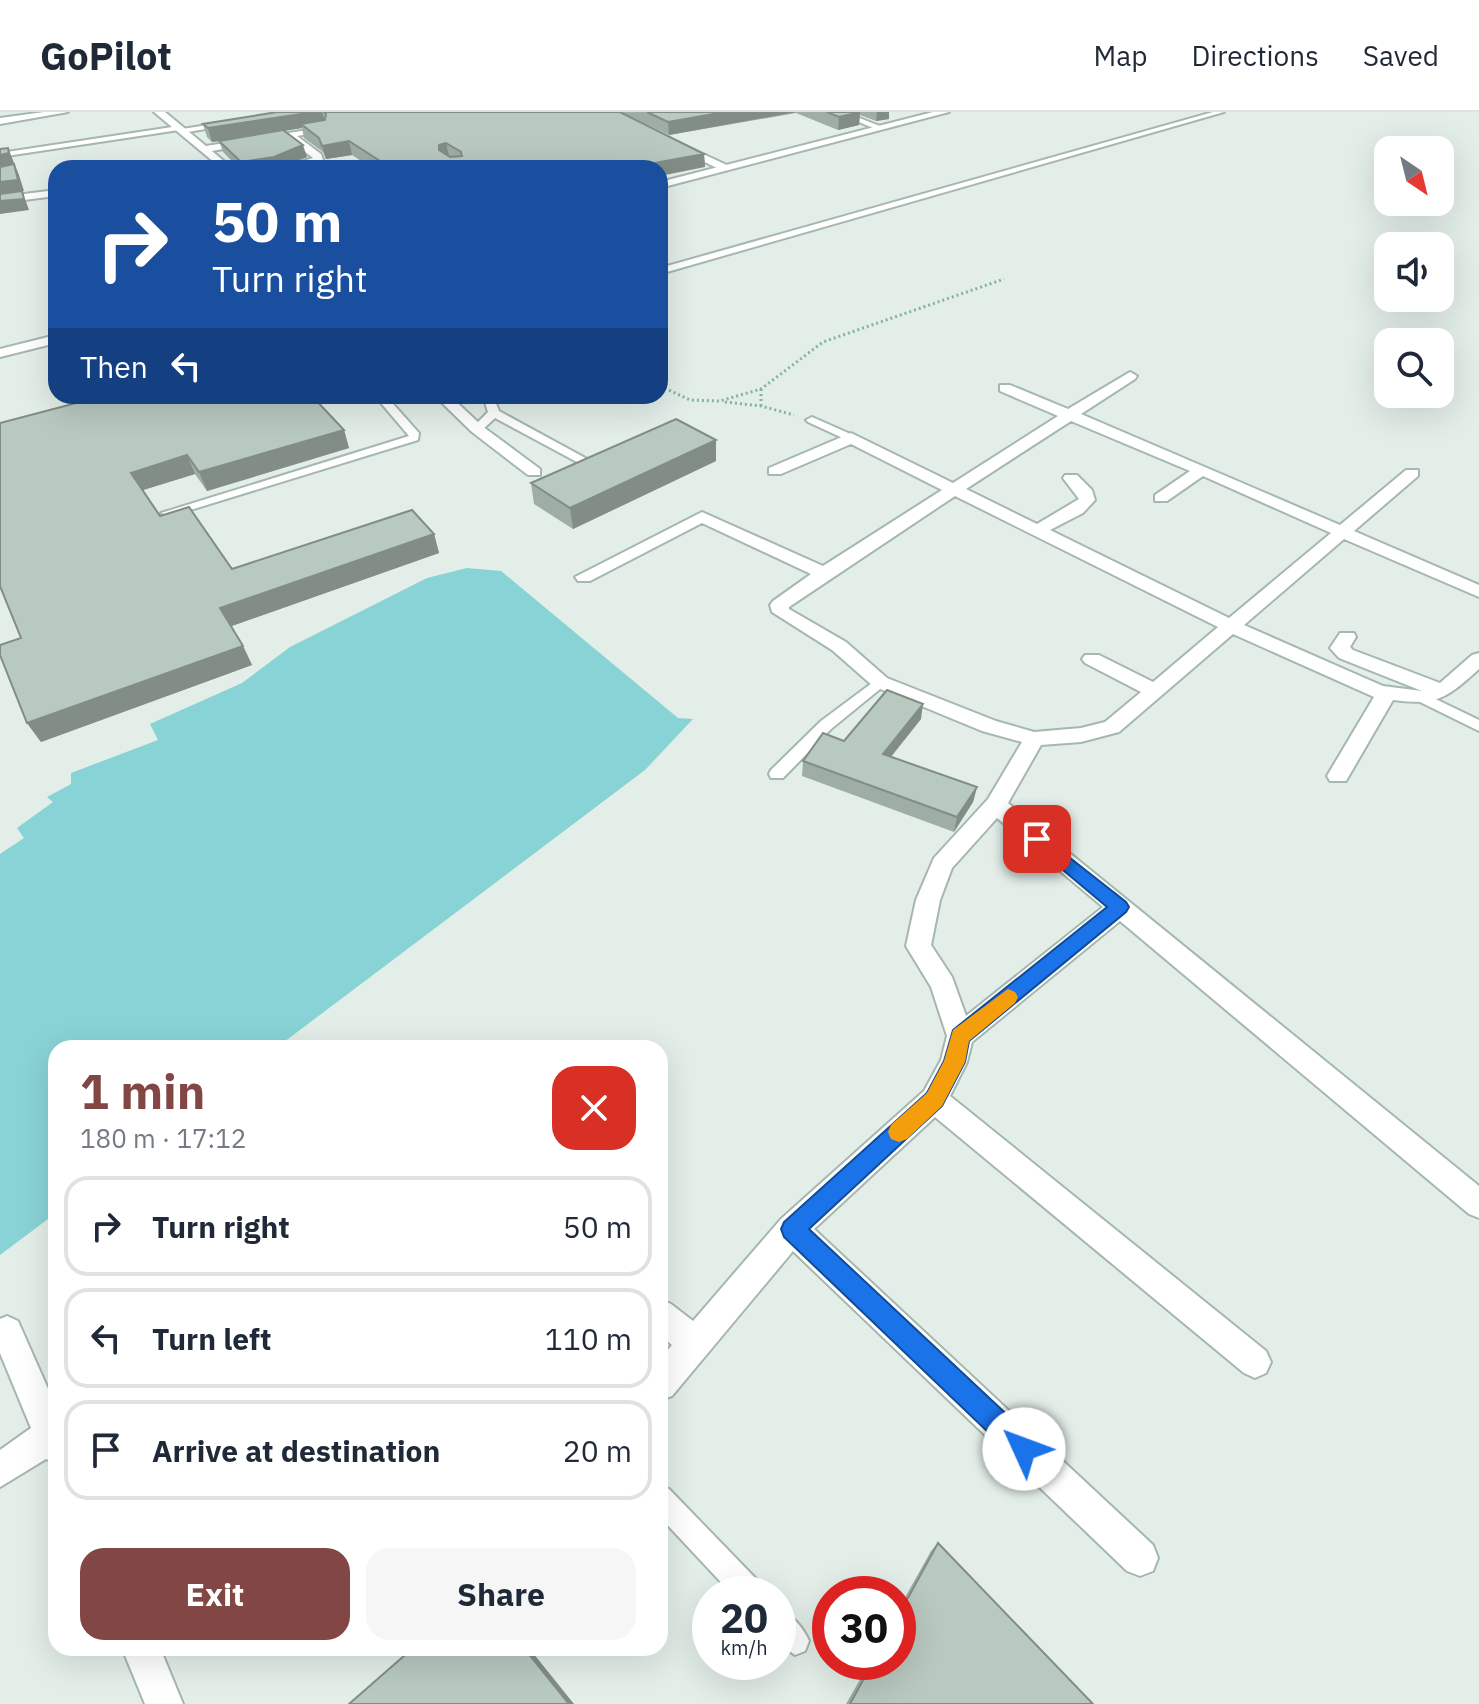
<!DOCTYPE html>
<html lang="en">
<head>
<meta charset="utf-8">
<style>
	:root { --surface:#fff; --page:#f6f6f7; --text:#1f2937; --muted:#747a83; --line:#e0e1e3; --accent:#824644 }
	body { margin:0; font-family:"IBM Plex Sans",sans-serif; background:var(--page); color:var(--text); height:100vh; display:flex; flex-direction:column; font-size:30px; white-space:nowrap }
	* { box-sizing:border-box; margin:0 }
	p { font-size:26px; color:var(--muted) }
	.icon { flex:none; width:44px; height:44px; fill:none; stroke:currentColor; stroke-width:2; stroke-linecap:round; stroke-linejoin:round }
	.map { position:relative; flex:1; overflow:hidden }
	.side { position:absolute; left:48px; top:928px; width:620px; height:616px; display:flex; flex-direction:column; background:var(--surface); border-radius:24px; box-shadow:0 8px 32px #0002 }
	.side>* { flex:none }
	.hud { position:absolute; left:48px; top:48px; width:620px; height:244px; border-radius:24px; box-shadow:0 8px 32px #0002; background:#1a4fa0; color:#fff; overflow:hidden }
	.needle { width:52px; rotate:145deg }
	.fabs { position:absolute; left:1374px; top:24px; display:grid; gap:16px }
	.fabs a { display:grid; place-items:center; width:80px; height:80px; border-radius:16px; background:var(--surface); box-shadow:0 8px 32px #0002; font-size:40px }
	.speed { position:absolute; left:692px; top:1464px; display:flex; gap:16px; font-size:40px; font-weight:700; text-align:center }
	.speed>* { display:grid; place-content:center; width:104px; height:104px; border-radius:50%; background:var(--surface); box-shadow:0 8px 32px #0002; line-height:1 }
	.speed small { font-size:20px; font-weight:400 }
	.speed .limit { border:12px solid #d22; background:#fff; color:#111 }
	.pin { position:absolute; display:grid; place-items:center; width:68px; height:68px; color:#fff; margin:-34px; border-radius:16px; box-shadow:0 4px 12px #0006 }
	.me { position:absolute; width:88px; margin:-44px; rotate:313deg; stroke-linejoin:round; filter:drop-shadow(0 0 6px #0008) }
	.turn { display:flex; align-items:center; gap:28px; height:168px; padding:0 32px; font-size:36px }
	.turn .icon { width:104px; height:104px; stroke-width:2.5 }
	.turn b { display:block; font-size:56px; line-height:68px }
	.then { display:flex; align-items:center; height:76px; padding:0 32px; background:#0003; gap:16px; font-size:30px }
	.round { display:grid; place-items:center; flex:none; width:84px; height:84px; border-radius:24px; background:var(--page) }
	.overview { display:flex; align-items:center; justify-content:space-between; height:136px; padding:0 32px }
	h1 { font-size:48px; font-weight:700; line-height:60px; color:var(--accent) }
	.action { display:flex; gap:16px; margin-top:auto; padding:16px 32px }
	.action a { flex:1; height:92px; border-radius:24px; background:var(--accent); color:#fff; font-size:32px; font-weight:700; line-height:92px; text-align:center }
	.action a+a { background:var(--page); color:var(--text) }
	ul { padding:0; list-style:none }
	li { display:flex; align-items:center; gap:24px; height:100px; margin:0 16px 12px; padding:0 16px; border:4px solid var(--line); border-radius:24px }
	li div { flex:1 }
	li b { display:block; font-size:30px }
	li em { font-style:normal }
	header { display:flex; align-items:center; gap:48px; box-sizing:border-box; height:112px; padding:0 40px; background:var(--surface); border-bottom:2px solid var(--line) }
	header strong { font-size:38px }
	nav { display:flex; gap:44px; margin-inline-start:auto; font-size:28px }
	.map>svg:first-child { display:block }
</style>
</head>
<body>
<header>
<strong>GoPilot</strong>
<nav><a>Map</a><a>Directions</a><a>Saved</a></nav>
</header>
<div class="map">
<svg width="1479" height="1592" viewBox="0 0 1479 1592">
	<rect width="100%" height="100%" fill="#e3eee8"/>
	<path fill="#88d3d6" d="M467,456L501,459L678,606L693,607L645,658L276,936H56V1101L0,1143V742L24,726L17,716L53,690L47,685L71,672V661L158,628L150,612L242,571L290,535L427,466Z"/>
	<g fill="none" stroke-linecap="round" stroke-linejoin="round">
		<defs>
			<path id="service" d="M835,0H844L885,16L878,18Z
				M1213,0H1224L660,162V156Z
				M227,10L229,13L182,21L179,18L0,45V41L179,14L182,17Z
				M375,284H386L419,321L418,328L171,404L161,401L409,324Z
				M483,284H493L499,299L600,354L590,357L495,306L481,319H473V315L488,300Z
				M812,305L855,324L857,326L847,328L808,310L806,308Z
				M880,565L885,567V573L831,617L783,666H771L769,662L771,658L821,609Z
				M1423,581L1479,608V619L1418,589L1415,586Z
				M660,1373L669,1377L761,1472L765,1482H732L660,1405Z
				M778,1497C792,1503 803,1515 809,1529L805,1539L795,1543L778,1531Z"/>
			<path id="minor" d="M44,0H68L0,12V6Z
				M154,0H165L206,34L326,15V19L297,24L321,42L323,48L298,56H280L313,46L287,26L212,39L232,56H221Z
				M677,30L729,54L730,56L721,58L674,35Z
				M56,78V84L0,91V85Z
				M1130,260L1137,264L1135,267L1081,302L1340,413L1406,358H1418V364L1354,419L1479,473V485L1344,427L1244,513L1383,574L1422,579L1339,546L1330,536L1340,521H1354L1356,525L1350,535L1353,538L1440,571L1472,543L1479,541V557C1447,586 1437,594 1393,588L1346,669H1330L1327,664L1374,585L1233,522L1119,620L1081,630L1041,633L1008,691L1479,1074V1106L1469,1102L1120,809L972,930L967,950L950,984L1266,1239L1271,1250L1266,1261L1255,1266L1244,1261L935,1005L814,1117L1153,1433L1158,1446L1153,1459L1140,1464L1127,1459L793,1139L672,1284L660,1288V1247L672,1233L660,1223V1187L671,1192L693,1209L781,1107L924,979L941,948L947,924L931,875L906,834L916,788L934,746L988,687L1022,630L982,619L873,574L832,538L772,500L770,493L773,489L811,462L702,411L590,469H578L575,465L702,400L823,454L942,378L851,332L781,362H769V356L851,321L953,371L1058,304L1000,279V273H1010L1068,297ZM1071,309L1190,359L1155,383V389H1167L1203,364L1331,421L1229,506L1050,418L1083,401L1095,388L1092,378L1077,363H1065L1063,366L1079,387L1037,412L966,377ZM955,384L1218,515L1153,570L1099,543H1085L1082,547L1085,551L1141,580L1105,610L1081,616L1034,620L996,609L887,566L846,530L789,497V495ZM997,706L1103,795L966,904L952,865L931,833L940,788L952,756Z
				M435,284H450L482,314L540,357V363H528L472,320Z
				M7,1204L18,1209L56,1295V1351L46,1347L0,1375V1338L31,1316L0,1241V1207Z
				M122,1536H160L183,1592H145Z"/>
			<path id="tertiary" d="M933,0H949L660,76V70Z
				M56,223V231L0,245V237Z"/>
		</defs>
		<use href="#service" stroke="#a5b7ae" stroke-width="4"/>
		<use href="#minor" stroke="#a5b7ae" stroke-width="4"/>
		<use href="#tertiary" stroke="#a5b7ae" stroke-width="4"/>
		<path stroke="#82b39e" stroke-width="3" stroke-dasharray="2 3" stroke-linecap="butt" d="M660,274L690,288L720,289L761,277L823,230L1004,167
			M761,277V294
			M725,290L761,294L794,303"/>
		<use href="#service" fill="#fff" fill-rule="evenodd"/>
		<use href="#minor" fill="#fff" fill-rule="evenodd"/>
		<use href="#tertiary" fill="#fff" fill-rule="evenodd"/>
	</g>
	<path fill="#9eada5" d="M277,0H620L704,42L705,55L372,56L352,43L326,47L323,40L304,26L302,16L284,19L307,45L277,56H239L223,40L219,29L212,30L207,25L203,12Z
		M621,0H889V7L876,9L860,3L859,13L838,18L796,1L669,23Z
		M320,292L344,318L349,336L207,379L195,362L143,378L160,404L232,457L434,422L439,441L231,514L243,534L252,553L41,630L27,611L21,526L0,311Z
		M716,328V349L573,417L534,392L531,371Z
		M921,607L891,645L977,675L973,690L954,720L802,664L803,649L844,629Z
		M938,1431L1093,1592H846L870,1550H898V1498L931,1439Z"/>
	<path fill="#818d86" d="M315,0H322L326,12H301L302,16L212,30L208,16Z
		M725,0H796L669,23L668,10Z
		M860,0L859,13L838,18L839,5Z
		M877,0H889V7L876,9Z
		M349,29L352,43L326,47L322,34Z
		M446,31L449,44L439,38V33Z
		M303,33L307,45L277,56H243L241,50Z
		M8,36L19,63L24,79H22L29,98L0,102V43Z
		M704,42L705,55L660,64V56H627Z
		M308,284H351L312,295Z
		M344,318L349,336L207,379L199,360Z
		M716,328V349L573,417L570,396Z
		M187,343L195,362L140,379L131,361Z
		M434,422L439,441L229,515L220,496Z
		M243,534L252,553L41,630L27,611Z
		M923,592L921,607L881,657L883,642Z
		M977,675L973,690L954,720L957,705Z
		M524,1536H529L574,1592H569Z"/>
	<path fill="#b8c9c0" stroke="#818d86" stroke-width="2" fill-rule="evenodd" d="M277,0H315L208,16L203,12Z
		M324,0H620L704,42L627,56H391L349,29L322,34L319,26L301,12L325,8L326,2ZM446,31L461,40L462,44L450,45L439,38V33Z
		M647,0H725L668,10Z
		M827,0H860L839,5Z
		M283,18L303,33L274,45L241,50L219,29Z
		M8,36L9,41L0,43V37Z
		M14,52L18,68L0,70V55Z
		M22,79L24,87L0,89V82Z
		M103,284H312L344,318L199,360L187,343L131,361L160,404L189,395L232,457L412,398L434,422L220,496L243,534L27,611L0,543V533L21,526L0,474V311Z
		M676,307L716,328L570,396L531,371Z
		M887,578L923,592L883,642L977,675L957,705L803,649L823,621L844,629Z
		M938,1431L1093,1592H850L873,1550H898V1504Z
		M413,1536H524L569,1592H349Z"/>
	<path fill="#1a73e8" stroke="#114b97" stroke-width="2" d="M1037,720L1126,790L1129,795L1126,800L969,929L965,950L942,994L809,1117L1033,1327L1037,1337L1033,1346L1024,1350L1015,1346L784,1125L781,1117L784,1110L927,981L944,949L953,918L1107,795L1031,731L1029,727L1031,722Z"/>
	<path fill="#f59e0b" d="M1008,877L1015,880L1018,885L1015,891L969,929L965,950L942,994L907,1027L899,1030L891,1027L888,1020L891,1013L927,981L944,949L953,918Z"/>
</svg>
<div class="fabs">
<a><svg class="needle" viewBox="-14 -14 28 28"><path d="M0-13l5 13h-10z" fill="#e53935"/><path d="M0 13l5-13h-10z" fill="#747a83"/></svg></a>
<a><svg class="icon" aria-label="sound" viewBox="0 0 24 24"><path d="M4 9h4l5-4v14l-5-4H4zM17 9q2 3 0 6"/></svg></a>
<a><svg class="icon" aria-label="search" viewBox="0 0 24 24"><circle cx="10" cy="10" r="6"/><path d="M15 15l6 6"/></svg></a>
</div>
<div class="speed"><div>20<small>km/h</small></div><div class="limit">30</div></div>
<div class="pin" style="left:1037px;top:727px;background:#d93025"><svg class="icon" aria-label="arrive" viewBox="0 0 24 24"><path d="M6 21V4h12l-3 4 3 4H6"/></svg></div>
<svg class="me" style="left:1024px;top:1337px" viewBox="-20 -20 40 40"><circle r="19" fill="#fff"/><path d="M0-13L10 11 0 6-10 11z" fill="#1a73e8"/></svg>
<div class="hud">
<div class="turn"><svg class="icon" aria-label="right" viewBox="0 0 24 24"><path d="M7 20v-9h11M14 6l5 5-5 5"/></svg><div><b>50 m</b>Turn right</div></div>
<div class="then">Then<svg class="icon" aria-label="left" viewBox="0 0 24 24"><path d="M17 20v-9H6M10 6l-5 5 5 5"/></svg></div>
</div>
<section class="side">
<div class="overview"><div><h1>1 min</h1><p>180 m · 17:12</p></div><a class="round" style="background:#d93025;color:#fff"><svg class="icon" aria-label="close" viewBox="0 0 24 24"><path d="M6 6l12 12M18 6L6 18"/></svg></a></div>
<ul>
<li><svg class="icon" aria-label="right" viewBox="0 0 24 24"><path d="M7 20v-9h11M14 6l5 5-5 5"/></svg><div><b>Turn right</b></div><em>50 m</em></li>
<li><svg class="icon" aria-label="left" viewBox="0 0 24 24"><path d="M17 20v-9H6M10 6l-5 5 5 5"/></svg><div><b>Turn left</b></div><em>110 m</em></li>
<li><svg class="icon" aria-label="arrive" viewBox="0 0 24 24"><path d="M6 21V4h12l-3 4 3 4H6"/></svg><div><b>Arrive at destination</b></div><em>20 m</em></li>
</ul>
<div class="action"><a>Exit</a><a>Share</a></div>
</section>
</div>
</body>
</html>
